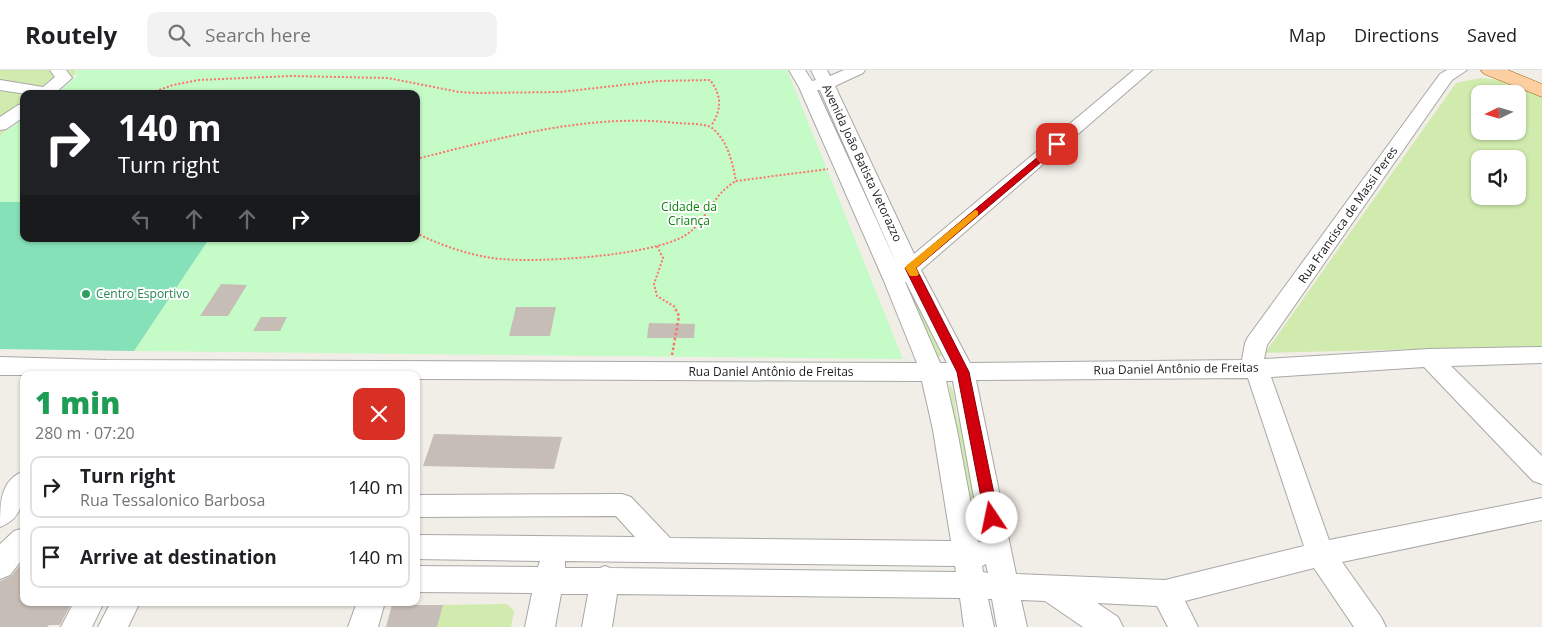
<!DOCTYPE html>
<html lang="en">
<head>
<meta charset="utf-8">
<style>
	:root { --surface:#fff; --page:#f2f2f2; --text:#202124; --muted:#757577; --line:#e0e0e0 }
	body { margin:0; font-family:"Open Sans",sans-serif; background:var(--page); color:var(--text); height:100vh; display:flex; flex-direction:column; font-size:19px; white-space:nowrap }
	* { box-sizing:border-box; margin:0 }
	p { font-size:16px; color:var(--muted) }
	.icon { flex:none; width:28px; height:28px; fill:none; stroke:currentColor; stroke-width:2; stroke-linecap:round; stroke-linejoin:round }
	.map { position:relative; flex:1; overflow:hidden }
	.drawer { position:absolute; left:20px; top:301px; width:400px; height:235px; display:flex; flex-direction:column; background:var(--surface); border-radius:10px; box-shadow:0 1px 4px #0004 }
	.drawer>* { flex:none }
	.top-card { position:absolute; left:20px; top:20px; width:400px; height:152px; border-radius:10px; box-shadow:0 1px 4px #0004; background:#202124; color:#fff; overflow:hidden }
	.needle { width:32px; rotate:265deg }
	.controls { position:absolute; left:1471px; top:15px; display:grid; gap:10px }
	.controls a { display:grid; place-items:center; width:55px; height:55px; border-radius:10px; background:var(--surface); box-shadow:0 1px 4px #0004; font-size:25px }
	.pin { position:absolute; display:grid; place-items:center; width:42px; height:42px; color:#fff; margin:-21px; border-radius:10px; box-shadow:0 2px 8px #0006 }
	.me { position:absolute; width:55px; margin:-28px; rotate:349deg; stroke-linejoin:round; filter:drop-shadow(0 0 4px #0008) }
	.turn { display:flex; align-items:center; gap:18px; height:105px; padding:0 15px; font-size:22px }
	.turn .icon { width:65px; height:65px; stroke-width:2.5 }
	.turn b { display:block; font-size:35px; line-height:42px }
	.lanes { display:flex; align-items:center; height:48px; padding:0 15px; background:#0003; justify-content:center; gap:25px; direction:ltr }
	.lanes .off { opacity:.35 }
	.round { display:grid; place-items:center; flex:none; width:52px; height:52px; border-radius:10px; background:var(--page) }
	.headline { display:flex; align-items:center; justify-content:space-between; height:85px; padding:0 15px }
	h1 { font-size:30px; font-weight:800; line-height:38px; color:#1e9e55 }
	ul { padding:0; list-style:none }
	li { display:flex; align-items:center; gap:15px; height:62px; margin:0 10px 8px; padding:0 5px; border:2px solid var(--line); border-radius:10px }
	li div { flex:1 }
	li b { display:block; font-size:19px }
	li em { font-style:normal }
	header { display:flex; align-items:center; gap:30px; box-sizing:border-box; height:70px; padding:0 25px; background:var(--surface); border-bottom:1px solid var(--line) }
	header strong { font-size:24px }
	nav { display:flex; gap:28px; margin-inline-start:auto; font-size:18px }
	.search { width:350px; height:45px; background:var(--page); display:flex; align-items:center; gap:12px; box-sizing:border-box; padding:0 18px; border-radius:10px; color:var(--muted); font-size:19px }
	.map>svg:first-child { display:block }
</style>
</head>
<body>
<header>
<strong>Routely</strong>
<div class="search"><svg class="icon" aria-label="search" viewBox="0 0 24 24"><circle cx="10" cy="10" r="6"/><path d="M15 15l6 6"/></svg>Search here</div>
<nav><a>Map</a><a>Directions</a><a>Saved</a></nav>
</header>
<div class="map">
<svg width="1542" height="557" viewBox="0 0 1542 557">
	<rect width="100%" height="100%" fill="#f1ede7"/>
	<path fill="#d0ebad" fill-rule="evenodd" d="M0,0H74L76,2L72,9L54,24H24V47L0,66Z
		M1481,8L1508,11L1542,26V276L1265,283L1456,13ZM1480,24H1518V61H1480ZM1480,89H1518V126H1480Z
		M908,215L912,217L941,281L942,285L939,287L934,285L904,216Z
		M949,314C959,326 952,345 962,357L977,419L971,430L977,469L973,468Z
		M507,534L514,541L511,557H436L443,535Z"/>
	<path fill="#c5fbc6" d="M76,0H787L903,289L134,281L209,169H416V24H56L77,6Z
		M24,48V132H0V66Z"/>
	<path fill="#85e1b7" d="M0,132H24V169H209L134,281L0,279Z"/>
	<path fill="#c6bdb6" d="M221,214L247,215L228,246H200Z
		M516,237H556L550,266H509Z
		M261,247H287L280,261H253Z
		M649,253L695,254L694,268H647Z
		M434,364L562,367L554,399L423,396Z
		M24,490V532H72L60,555H49L47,557H0V511L11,506Z
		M392,535H443L437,557H386Z"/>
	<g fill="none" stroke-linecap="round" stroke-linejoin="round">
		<defs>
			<path id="minor" d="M50,0H66L72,8L54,24H26L0,20V10L43,17L55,7Z
				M789,0H805L812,11L816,10L811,0H827L830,6L844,0H865L863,3L835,16L914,184L1134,0H1152L921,200L970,293L1242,290L1245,273L1248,267L1440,4L1447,0H1467L1452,10L1267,275L1264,289L1429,279L1542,277V293L1451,296L1542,386V414L1533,411L1424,297L1271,307L1329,470L1542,428V450L1342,492L1381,547L1386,557H1354L1314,498L1185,531L1198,557H1168L1157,536L1097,533L1118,547L1123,557H1083L1045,531L1021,530L1027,557H997L992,529H988L994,557H964L960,528L617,524L612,557H582L588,524H561L555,557H525L532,523L416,522V496L538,497L540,491L416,489V465L635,467L616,446L416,447V425L622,424L631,427L670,468L951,471L933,360L922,311L416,309V305H0V287L106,290L917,293L884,211L799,17ZM817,20H820L898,197ZM905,212H906L947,293H940ZM1248,308L1304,476L1165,510L1016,504L976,310ZM946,311H953L982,472H978L957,360ZM565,491L955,496L956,502L610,498L605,496L600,498H565ZM986,494L988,503L983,502L982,496Z
				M24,34V47L6,59L0,60V47L18,35Z
				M24,401C24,424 26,447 0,457C0,434 0,410 24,401Z
				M24,458V487L10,505L0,509V474L14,461Z
				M74,532H104L92,557H61Z
				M111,532H140L128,557H98Z
				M357,532H385L378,557H348Z"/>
			<path id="major" d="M1481,0H1508L1542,14V27L1484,4Z"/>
		</defs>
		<use href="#minor" stroke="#a8a8a8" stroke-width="2"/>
		<use href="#major" stroke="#9e6000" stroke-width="1"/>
		<path stroke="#fc736e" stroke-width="2" stroke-dasharray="2 2" stroke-linecap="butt" d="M148,24L173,15L199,10L291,6L388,8L459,22L477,23L560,22L658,11L710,10C722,26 722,39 711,56
			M416,89C501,68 588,43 677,53C688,54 701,53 711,57C728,71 732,91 736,111L828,99
			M416,163C440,175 466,184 492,188C533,194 650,186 684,166C706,154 711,125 736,111
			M657,176L663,188L654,214L657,226L675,237"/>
		<path stroke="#fc736e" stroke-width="2.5" stroke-dasharray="2.5 2.5" stroke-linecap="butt" d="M672,285L679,246L674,236"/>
		<use href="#minor" fill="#fff" fill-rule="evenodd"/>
		<use href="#major" fill="#fdcfa0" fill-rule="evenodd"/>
	</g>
	<path fill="#d2000d" stroke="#880008" d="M1057,71L1061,74L1060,76L916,198L969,302L999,448L997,452L992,453L987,452L985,448L957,302L905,198Z"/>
	<path fill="#f59e0b" d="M975,140L978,141V145L916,198L919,204L917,206H910L905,198L907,195Z"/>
	<circle fill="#2e9e5b" stroke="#fff" stroke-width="2" cx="86" cy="224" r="5"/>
	<g text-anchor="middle" stroke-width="4" stroke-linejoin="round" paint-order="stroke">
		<g font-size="12" fill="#212121" stroke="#fff">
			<text transform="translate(862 93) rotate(65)" y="4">Avenida João Batista Vetorazzo</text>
			<text transform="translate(1348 145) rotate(-55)" y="4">Rua Francisca de Massi Peres</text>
			<text transform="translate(1176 299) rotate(-1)" y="4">Rua Daniel Antônio de Freitas</text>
			<text x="771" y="306">Rua Daniel Antônio de Freitas</text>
		</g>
		<g font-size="12" fill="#0a830d" stroke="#fff">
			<text x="689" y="141">Cidade da<tspan x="689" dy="14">Criança</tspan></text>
		</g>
		<g font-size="12" fill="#27864d" stroke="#fff" text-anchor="start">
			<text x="96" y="228">Centro Esportivo</text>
		</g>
	</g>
</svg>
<div class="controls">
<a><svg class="needle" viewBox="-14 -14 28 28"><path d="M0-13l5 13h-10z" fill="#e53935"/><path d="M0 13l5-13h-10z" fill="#757577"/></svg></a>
<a><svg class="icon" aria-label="sound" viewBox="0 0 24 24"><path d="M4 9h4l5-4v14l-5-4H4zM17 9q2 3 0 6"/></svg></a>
</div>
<div class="pin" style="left:1057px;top:74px;background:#d93025"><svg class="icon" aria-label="arrive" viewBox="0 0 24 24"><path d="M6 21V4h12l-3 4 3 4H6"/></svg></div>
<svg class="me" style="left:992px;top:448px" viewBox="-20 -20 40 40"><circle r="19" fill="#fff"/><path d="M0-13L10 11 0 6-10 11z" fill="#d2000d"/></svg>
<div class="top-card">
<div class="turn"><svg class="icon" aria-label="right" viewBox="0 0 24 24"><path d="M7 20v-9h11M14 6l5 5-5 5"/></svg><div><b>140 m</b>Turn right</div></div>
<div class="lanes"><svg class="icon off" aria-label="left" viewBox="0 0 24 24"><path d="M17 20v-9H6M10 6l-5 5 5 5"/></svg><svg class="icon off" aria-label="ahead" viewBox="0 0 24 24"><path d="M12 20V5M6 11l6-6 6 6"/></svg><svg class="icon off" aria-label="ahead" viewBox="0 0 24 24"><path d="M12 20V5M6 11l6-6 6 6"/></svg><svg class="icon" aria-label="right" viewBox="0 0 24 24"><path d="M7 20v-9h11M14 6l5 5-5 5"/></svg></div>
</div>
<section class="drawer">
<div class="headline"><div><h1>1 min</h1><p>280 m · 07:20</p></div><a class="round" style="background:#d93025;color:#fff"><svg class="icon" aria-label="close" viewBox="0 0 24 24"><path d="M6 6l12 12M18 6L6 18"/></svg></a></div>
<ul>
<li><svg class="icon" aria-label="right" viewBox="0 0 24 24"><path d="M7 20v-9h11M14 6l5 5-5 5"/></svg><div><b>Turn right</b><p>Rua Tessalonico Barbosa</p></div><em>140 m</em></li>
<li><svg class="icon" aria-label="arrive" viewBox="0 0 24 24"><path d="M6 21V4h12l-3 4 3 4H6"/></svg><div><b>Arrive at destination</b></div><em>140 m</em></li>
</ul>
</section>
</div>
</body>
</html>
